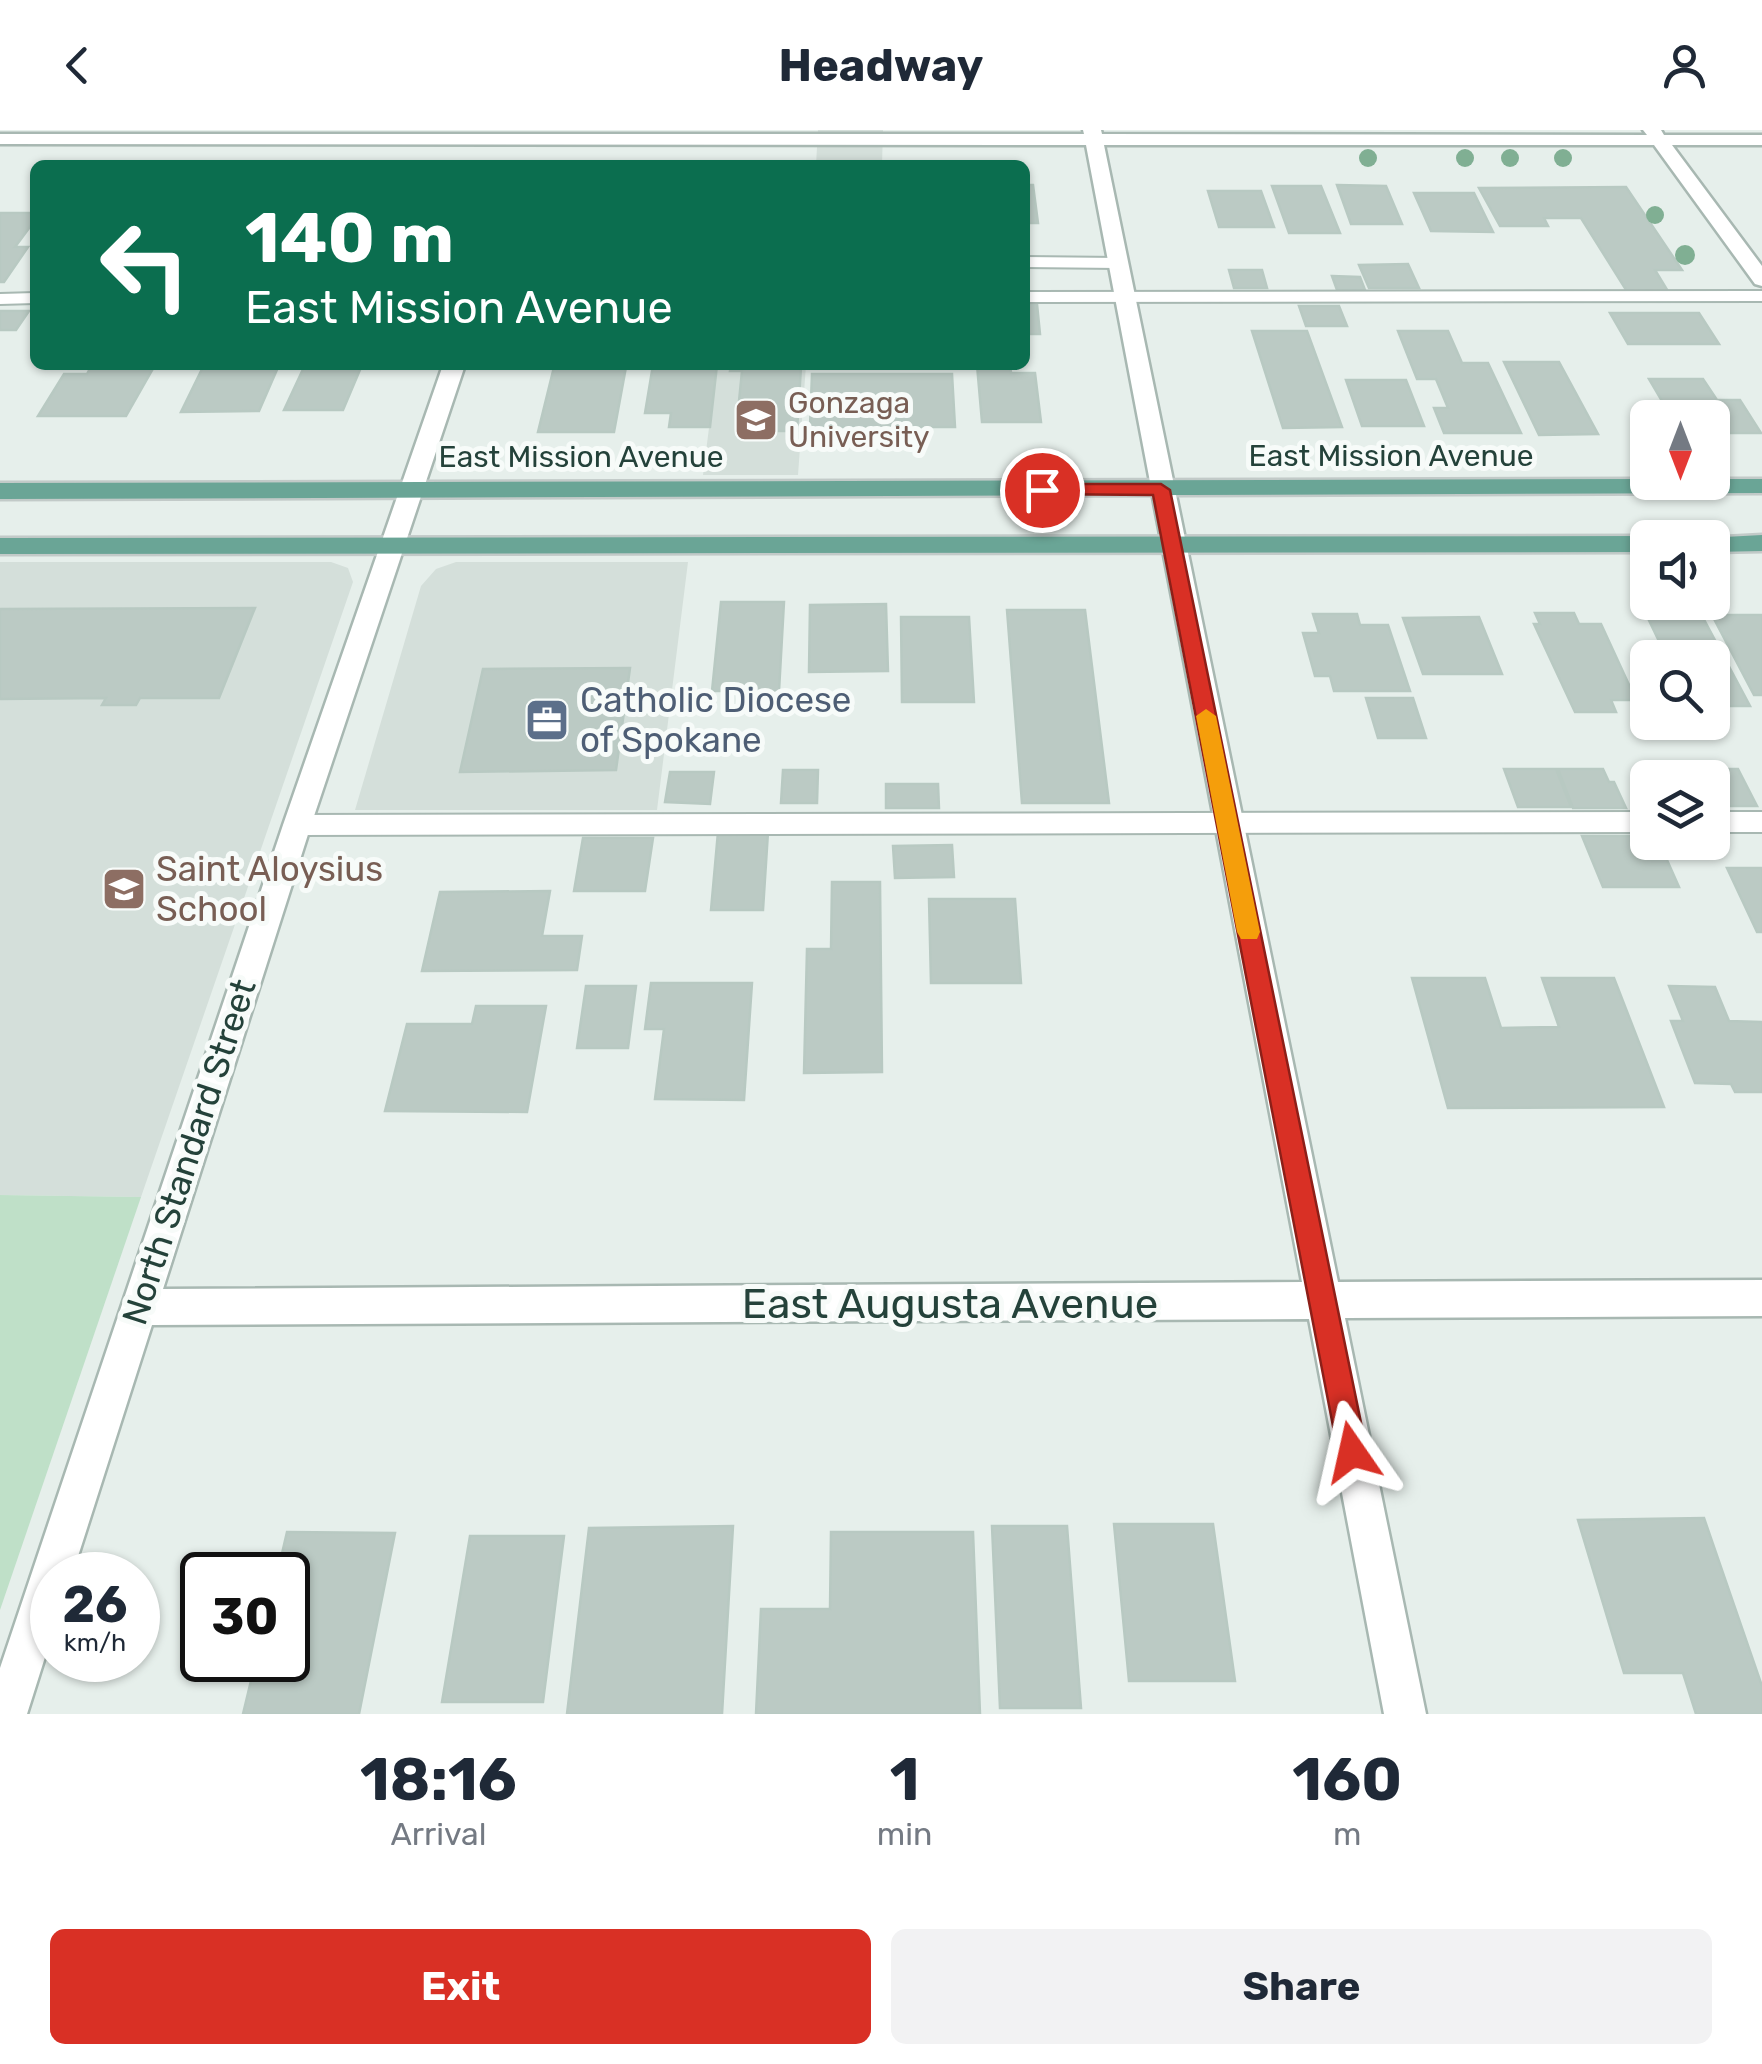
<!DOCTYPE html>
<html lang="en">
<head>
<meta charset="utf-8">
<style>
	:root { --surface:#fff; --page:#f2f2f3; --text:#1f2937; --muted:#747a83; --accent:#d93025 }
	body { margin:0; font-family:Rubik,sans-serif; background:var(--page); color:var(--text); height:100vh; display:flex; flex-direction:column; font-size:38px; white-space:nowrap }
	* { box-sizing:border-box; margin:0 }
	p { font-size:32px; color:var(--muted) }
	.icon { flex:none; width:55px; height:55px; fill:none; stroke:currentColor; stroke-width:2; stroke-linecap:round; stroke-linejoin:round }
	.map { position:relative; height:1584px; overflow:hidden }
	.drawer { display:flex; flex-direction:column; background:var(--surface); flex:1 }
	.drawer>* { flex:none }
	.hud { position:absolute; left:30px; top:30px; width:1000px; height:210px; border-radius:15px; box-shadow:0 2px 8px #0004; background:#0b6e4f; color:#fff; overflow:hidden }
	.needle { width:65px; rotate:180deg }
	.buttons { position:absolute; left:1630px; top:270px; display:grid; gap:20px }
	.buttons a { display:grid; place-items:center; width:100px; height:100px; border-radius:15px; background:var(--surface); box-shadow:0 2px 8px #0004; font-size:50px }
	.speed { position:absolute; left:30px; top:1422px; display:flex; gap:20px; font-size:50px; font-weight:700; text-align:center }
	.speed>* { display:grid; place-content:center; width:130px; height:130px; border-radius:50%; background:var(--surface); box-shadow:0 2px 8px #0004; line-height:1 }
	.speed small { font-size:25px; font-weight:400 }
	.speed .limit { border:5px solid #111; border-radius:15px; background:#fff; color:#111 }
	.pin { position:absolute; display:grid; place-items:center; width:85px; height:85px; color:#fff; margin:-42px; border:5px solid #fff; border-radius:50%; box-shadow:0 2px 10px #0007 }
	.me { position:absolute; width:110px; margin:-55px; rotate:349deg; stroke-linejoin:round; filter:drop-shadow(0 0 8px #0008) }
	.turn { display:flex; align-items:center; gap:35px; height:210px; padding:0 50px; font-size:45px }
	.turn .icon { width:130px; height:130px; stroke-width:2.5 }
	.turn b { display:block; font-size:70px; line-height:85px }
	.eta { display:flex; justify-content:space-evenly; align-items:center; height:170px; text-align:center }
	.eta b { font-size:60px; font-weight:700; line-height:70px }
	.action { display:flex; gap:20px; margin-top:auto; padding:20px 50px }
	.action a { flex:1; height:115px; border-radius:15px; background:var(--accent); color:#fff; font-size:40px; font-weight:700; line-height:115px; text-align:center }
	.action a+a { background:var(--page); color:var(--text) }
	header { display:flex; justify-content:space-between; align-items:center; height:130px; padding:0 50px; background:var(--surface); font-size:45px; font-weight:700 }
	.map>svg:first-child { display:block }
</style>
</head>
<body>
<header><svg class="icon" aria-label="back" viewBox="0 0 24 24"><path d="M15 5l-7 7 7 7"/></svg>Headway<svg class="icon" aria-label="person" viewBox="0 0 24 24"><circle cx="12" cy="8" r="4"/><path d="M4 21q1-7 8-7t8 7"/></svg></header>
<div class="map">
<svg width="1762" height="1584" viewBox="0 0 1762 1584">
	<rect width="100%" height="100%" fill="#e6efeb"/>
	<path fill="#d4dfda" d="M818,0H883L882,35H816Z
		M717,235H806L798,345H703Z
		M0,432H331L348,438L353,452L141,1067L0,1065Z
		M456,432H688L657,680H355L421,456L436,439Z"/>
	<path fill="#bfe0c8" d="M0,1065L141,1067L0,1480Z"/>
	<path fill="#bbcac4" stroke="#b8c9c2" stroke-width="2.5" d="M1025,55H1033L1038,93H1025Z
		M1337,55L1386,56L1402,94H1351Z
		M1272,56H1321L1340,103H1289Z
		M1626,57L1682,140H1655L1669,163H1628L1581,88H1544L1548,96H1500L1479,58Z
		M1208,61H1261L1274,97H1219Z
		M1414,63H1474L1493,102L1431,101Z
		M0,83H35V90L15,117H28L4,152H0Z
		M1408,134L1419,158H1369L1359,135Z
		M1229,140H1262L1267,158H1234Z
		M1332,146L1360,147L1365,160H1337Z
		M1025,174H1037L1040,204H1025Z
		M1299,176H1339L1347,196H1306Z
		M0,181H29L16,200H0Z
		M1610,183H1699L1719,214H1628Z
		M1252,201H1307L1342,297L1283,298Z
		M1398,201H1448L1462,233H1488L1521,303H1444L1434,278H1448L1436,249H1417Z
		M1504,232H1559L1598,304L1539,305Z
		M92,235H155L126,286H38L64,244H87Z
		M204,235H279L259,281L181,282Z
		M305,235H362L343,280H284Z
		M653,235H717L710,297H669L671,283H645Z
		M731,235L801,237L797,301H736L742,241H730Z
		M977,235H1010L1011,243H1035L1041,292H982Z
		M554,237H626L614,302H538Z
		M812,244H952L955,297H810Z
		M1649,249H1703L1717,270H1740L1761,303H1712V288H1672Z
		M1346,250H1406L1424,296H1362Z
		M721,472H784L779,561H712Z
		M886,474L888,541L809,542L810,475Z
		M255,478L219,568H140L136,575H102L106,568L0,569V479Z
		M1007,480H1085L1109,673H1022Z
		M1535,483H1574L1579,494H1601L1636,570H1611L1616,582H1575L1534,494H1540Z
		M1313,484H1357L1360,495H1388L1410,561H1334L1330,546H1315L1303,503H1319Z
		M1646,484H1701L1750,576H1712V528H1667Z
		M1712,485H1762V565H1754Z
		M901,487H969L974,572H902Z
		M1479,487L1502,544H1423L1403,488Z
		M630,538L616,640L460,642L483,539Z
		M1366,568H1413L1426,608H1378Z
		M1504,639H1556L1571,677H1518Z
		M1558,639H1603L1609,652H1614L1626,678H1573Z
		M1674,639H1738L1757,676H1712V648H1678Z
		M783,640H818L817,673H781Z
		M670,642H714L710,674L665,672Z
		M886,654H938L939,678H886Z
		M718,702H768L763,780H711Z
		M1582,706H1648V712H1659L1679,757H1603Z
		M583,708H653L645,761H574Z
		M952,715L954,747L895,748L893,716Z
		M1727,738H1762V802H1757Z
		M832,752H880L882,942L804,943L807,819H831Z
		M550,761L542,806H582L577,840L422,841L440,762Z
		M929,769H1015L1021,853H931Z
		M1412,848H1485L1501,898L1559,897L1542,848H1614L1664,977L1448,978Z
		M651,853H752L744,970L655,969L664,899H645Z
		M586,856H636L628,918H577Z
		M1669,856L1715,857L1729,891L1762,892V962H1735L1731,954L1695,953L1671,891H1683Z
		M476,876H546L527,982L385,981L407,894H472Z
		M1704,1388L1762,1556V1584H1696L1683,1543H1624L1578,1390Z
		M1114,1394H1213L1235,1551H1129Z
		M733,1396L722,1584H567L589,1398Z
		M992,1396H1067L1081,1578H1000Z
		M287,1402L395,1403L359,1584H243L256,1530H288V1445H277Z
		M831,1402H973L980,1584H756L761,1479H830Z
		M470,1406H564L543,1572H442Z"/>
	<g fill="none" stroke-linecap="round" stroke-linejoin="round">
		<defs>
			<path id="lane" d="M1025,127L1118,128L1127,133L1118,138L1025,137Z
				M1762,161V171L1025,172V162Z
				M35,163V173L0,174V164Z
				M1648,682V702L297,705L288,702L284,695L288,688L297,685Z
				M1712,682H1762V702H1712Z"/>
			<path id="street" d="M1083,0H1101L1102,4L1647,5L1643,0H1661L1664,5H1762V15H1672L1762,136V156L1755,154L1654,15H1104L1338,1152L1762,1150V1186L1345,1188L1426,1584H1384L1309,1189L152,1195L72,1445H52V1505L27,1584H0V1538L283,695L443,235H465L311,695L163,1159L1302,1152L1086,15L0,14V4H1084Z"/>
			<path id="primary" d="M1648,349V352H1712V349H1762V363L0,369V353Z
				M1762,405V421L1712,422V408H1706Z
				M1648,406L1654,408H1648V422L0,424V408Z"/>
		</defs>
		<use href="#lane" stroke="#a8b8b2" stroke-width="4"/>
		<use href="#street" stroke="#a8b8b2" stroke-width="5"/>
		<use href="#primary" stroke="#c2cac8" stroke-width="5"/>
		<use href="#lane" fill="#fff" fill-rule="evenodd"/>
		<use href="#street" fill="#fff" fill-rule="evenodd"/>
		<use href="#primary" fill="#6aa596" fill-rule="evenodd"/>
	</g>
	<g fill="#80af93">
		<circle cx="1368" cy="28" r="9"/>
		<circle cx="1465" cy="28" r="9"/>
		<circle cx="1510" cy="28" r="9"/>
		<circle cx="1563" cy="28" r="9"/>
		<circle cx="1655" cy="85" r="9"/>
		<circle cx="1685" cy="125" r="10"/>
	</g>
	<path fill="#d93025" stroke="#8d1f18" stroke-width="2.5" d="M1042,354H1161L1170,360L1367,1322L1363,1332L1352,1336L1342,1332L1338,1322L1153,365L1036,364L1034,360Z"/>
	<path fill="#f59e0b" d="M1206,579L1216,586L1260,802L1257,809H1241L1237,802L1196,586Z"/>
	<defs>
		<symbol id="university-square" viewBox="-11 -11 22 22"><rect x="-9" y="-9" width="18" height="18" rx="4" fill="#8d6e63" stroke="#f7fbf9"/><path d="M0-5L7-2L0 1L-7-2ZM-4 1L0 2.5L4 1V4Q0 6-4 4Z" fill="#fff"/></symbol>
		<symbol id="office-square" viewBox="-11 -11 22 22"><rect x="-9" y="-9" width="18" height="18" rx="4" fill="#5c6f8a" stroke="#f7fbf9"/><path d="M-6-3h4V-5.5h4V-3h4V5H-6ZM-1-4.5V-3h2v-1.5ZM-6 0V1H6V0Z" fill="#fff"/></symbol>
		<symbol id="school-square" viewBox="-11 -11 22 22"><rect x="-9" y="-9" width="18" height="18" rx="4" fill="#8d6e63" stroke="#f7fbf9"/><path d="M0-5L7-2L0 1L-7-2ZM-4 1L0 2.5L4 1V4Q0 6-4 4Z" fill="#fff"/></symbol>
	</defs>
	<g fill-rule="evenodd">
		<use href="#university-square" x="731" y="265" width="50" height="50"/>
		<use href="#office-square" x="522" y="565" width="50" height="50"/>
		<use href="#school-square" x="99" y="734" width="50" height="50"/>
	</g>
	<g text-anchor="middle" stroke-width="10" stroke-linejoin="round" paint-order="stroke">
		<g font-size="30" fill="#785e54" stroke="#f7fbf9" text-anchor="start">
			<text x="788" y="283">Gonzaga<tspan x="788" dy="34">University</tspan></text>
		</g>
		<g font-size="30" fill="#24423a" stroke="#f7fbf9">
			<text x="1391" y="336">East Mission Avenue</text>
			<text x="581" y="337">East Mission Avenue</text>
		</g>
		<g font-size="35" fill="#4e5e75" stroke="#f7fbf9" text-anchor="start">
			<text x="580" y="582">Catholic Diocese<tspan x="580" dy="40">of Spokane</tspan></text>
		</g>
		<g font-size="35" fill="#785e54" stroke="#f7fbf9" text-anchor="start">
			<text x="156" y="751">Saint Aloysius<tspan x="156" dy="40">School</tspan></text>
		</g>
		<g font-size="35" fill="#24423a" stroke="#f7fbf9">
			<text transform="translate(189 1022) rotate(-72)" y="12">North Standard Street</text>
		</g>
		<g font-size="42" fill="#24423a" stroke="#f7fbf9">
			<text x="950" y="1188">East Augusta Avenue</text>
		</g>
	</g>
</svg>
<div class="buttons">
<a><svg class="needle" viewBox="-14 -14 28 28"><path d="M0-13l5 13h-10z" fill="#e53935"/><path d="M0 13l5-13h-10z" fill="#747a83"/></svg></a>
<a><svg class="icon" aria-label="sound" viewBox="0 0 24 24"><path d="M4 9h4l5-4v14l-5-4H4zM17 9q2 3 0 6"/></svg></a>
<a><svg class="icon" aria-label="search" viewBox="0 0 24 24"><circle cx="10" cy="10" r="6"/><path d="M15 15l6 6"/></svg></a>
<a><svg class="icon" aria-label="layers" viewBox="0 0 24 24"><path d="M12 4l9 5-9 5-9-5zM3 14l9 5 9-5"/></svg></a>
</div>
<div class="speed"><div>26<small>km/h</small></div><div class="limit">30</div></div>
<div class="pin" style="left:1042px;top:360px;background:#d93025"><svg class="icon" aria-label="arrive" viewBox="0 0 24 24"><path d="M6 21V4h12l-3 4 3 4H6"/></svg></div>
<svg class="me" style="left:1352px;top:1322px" viewBox="-20 -20 40 40"><path d="M0-17L14 15 0 8-14 15z" fill="#d93025" stroke="#fff" stroke-width="4"/></svg>
<div class="hud">
<div class="turn"><svg class="icon" aria-label="left" viewBox="0 0 24 24"><path d="M17 20v-9H6M10 6l-5 5 5 5"/></svg><div><b>140 m</b>East Mission Avenue</div></div>
</div>
</div>
<section class="drawer">
<div class="eta">
<div><b>18:16</b><p>Arrival</p></div>
<div><b>1</b><p>min</p></div>
<div><b>160</b><p>m</p></div>
</div>
<div class="action"><a>Exit</a><a>Share</a></div>
</section>
</body>
</html>
